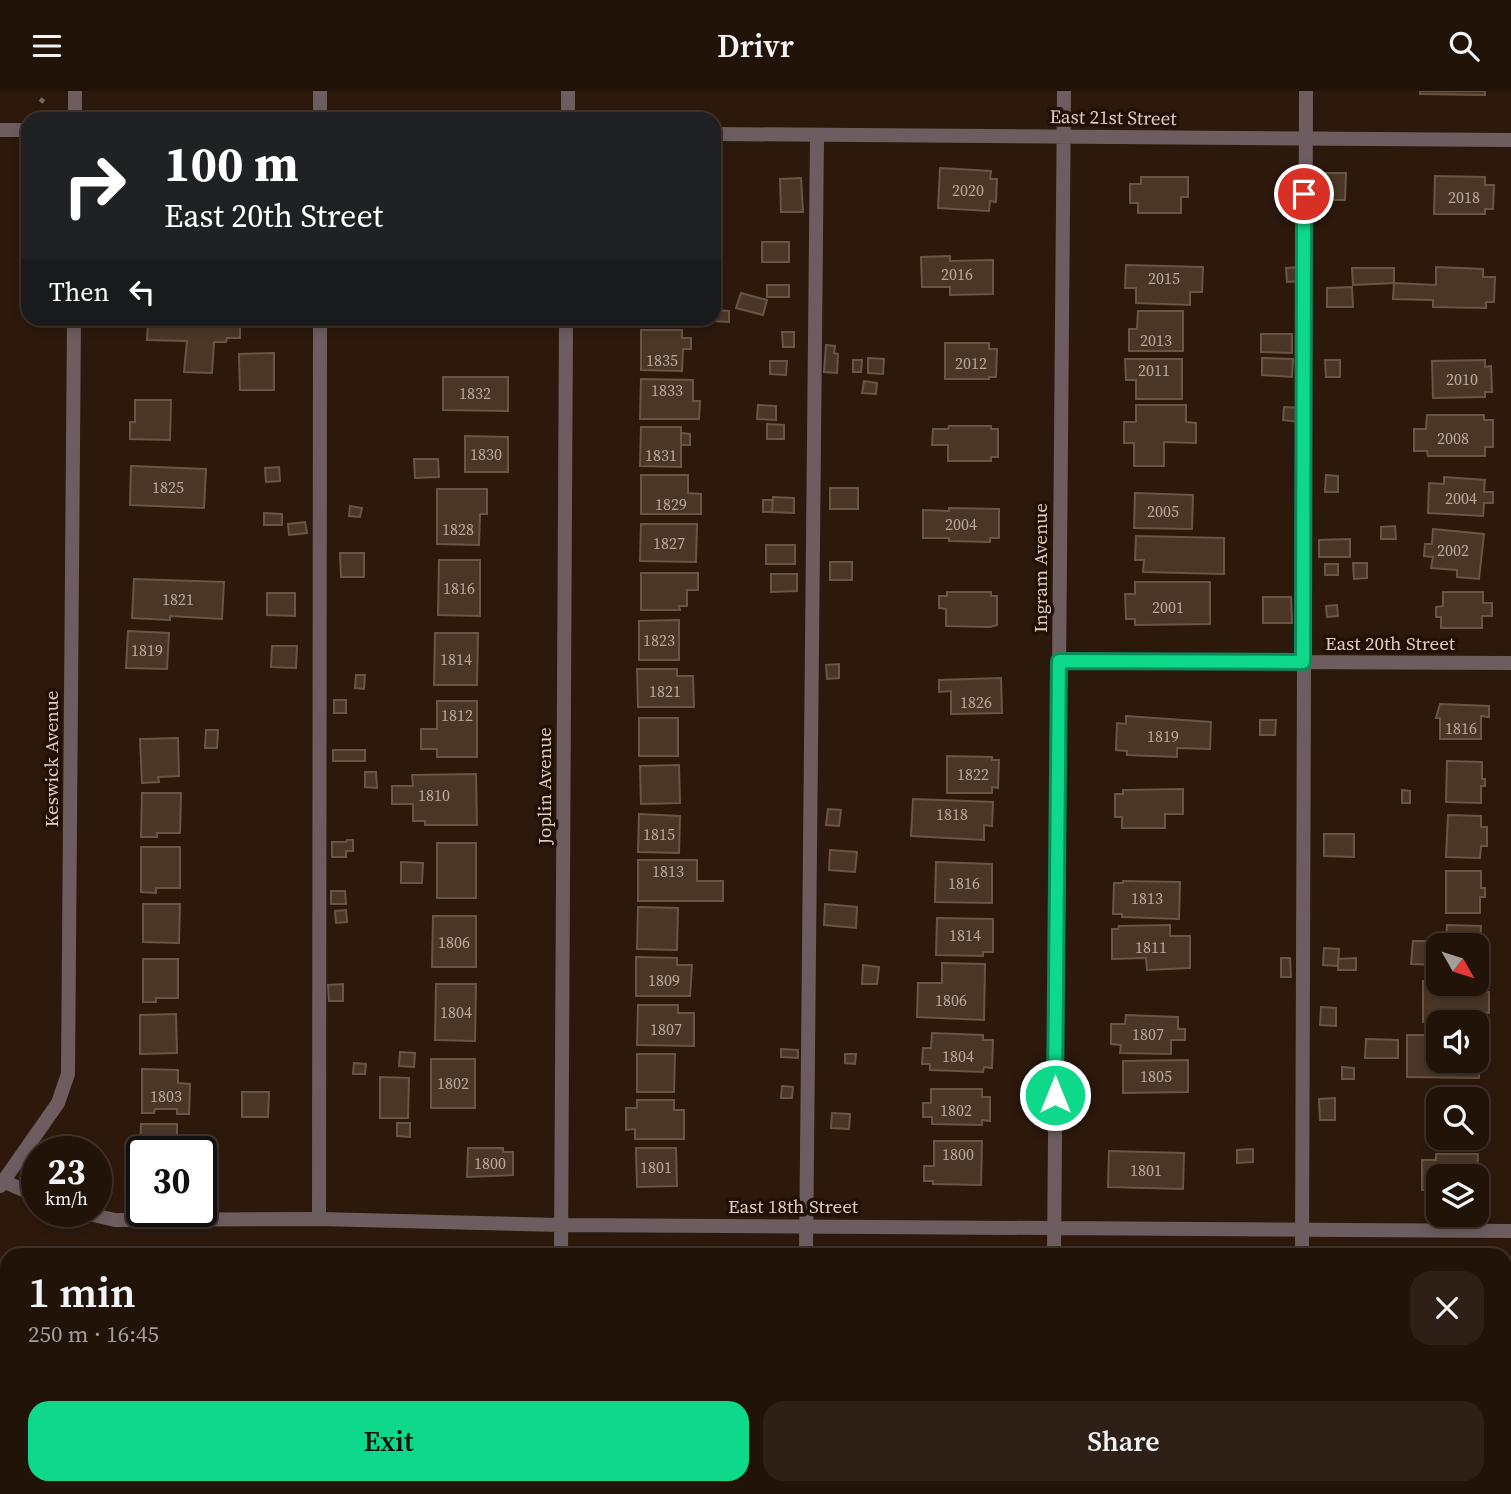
<!DOCTYPE html>
<html lang="en">
<head>
<meta charset="utf-8">
<style>
	:root { --surface:#221309; --page:#2e2017; --text:#f1f3f6; --muted:#a29e9c; --line:#3f322a; --accent:#0ed98a }
	body { margin:0; font-family:"Source Serif 4",serif; background:var(--page); color:var(--text); height:100vh; display:flex; flex-direction:column; font-size:26px; white-space:nowrap }
	* { box-sizing:border-box; margin:0 }
	p { font-size:23px; color:var(--muted) }
	.icon { flex:none; width:38px; height:38px; fill:none; stroke:currentColor; stroke-width:2; stroke-linecap:round; stroke-linejoin:round }
	.map { position:relative; flex:1; overflow:hidden }
	.side { position:absolute; left:0px; top:1157px; width:1512px; height:247px; display:flex; flex-direction:column; background:var(--surface); border-radius:21px 21px 0 0; box-shadow:0 4px 10px #0003,0 0 0 2px var(--line) }
	.side>* { flex:none }
	.guide { position:absolute; left:21px; top:21px; width:700px; height:214px; border-radius:21px; box-shadow:0 4px 10px #0003,0 0 0 2px var(--line); background:#202124; color:#fff; overflow:hidden }
	.needle { width:46px; rotate:129deg }
	.controls { position:absolute; left:1426px; top:842px; display:grid; gap:14px }
	.controls a { display:grid; place-items:center; width:63px; height:63px; border-radius:14px; background:var(--surface); box-shadow:0 4px 10px #0003,0 0 0 2px var(--line); font-size:35px }
	.speed { position:absolute; left:21px; top:1045px; display:flex; gap:14px; font-size:35px; font-weight:700; text-align:center }
	.speed>* { display:grid; place-content:center; width:91px; height:91px; border-radius:50%; background:var(--surface); box-shadow:0 4px 10px #0003,0 0 0 2px var(--line); line-height:1 }
	.speed small { font-size:18px; font-weight:400 }
	.speed .limit { border:4px solid #111; border-radius:10px; background:#fff; color:#111 }
	.pin { position:absolute; display:grid; place-items:center; width:60px; height:60px; color:#fff; margin:-30px; border:4px solid #fff; border-radius:50%; box-shadow:0 2px 7px #0007 }
	.me { position:absolute; width:77px; margin:-38px; rotate:0deg; stroke-linejoin:round; filter:drop-shadow(0 0 5px #0008) }
	.turn { display:flex; align-items:center; gap:24px; height:147px; padding:0 28px; font-size:32px }
	.turn .icon { width:91px; height:91px; stroke-width:2.5 }
	.turn b { display:block; font-size:49px; line-height:60px }
	.then { display:flex; align-items:center; height:66px; padding:0 28px; background:#0003; gap:14px; font-size:26px }
	.round { display:grid; place-items:center; flex:none; width:74px; height:74px; border-radius:21px; background:var(--page) }
	.headline { display:flex; align-items:center; justify-content:space-between; height:119px; padding:0 28px }
	h1 { font-size:42px; font-weight:600; line-height:52px }
	.action { display:flex; gap:14px; margin-top:auto; padding:14px 28px }
	.action a { flex:1; height:80px; border-radius:21px; background:var(--accent); color:#111; font-size:28px; font-weight:600; line-height:80px; text-align:center }
	.action a+a { background:var(--page); color:var(--text) }
	header { display:flex; justify-content:space-between; align-items:center; height:91px; padding:0 28px; background:var(--surface); font-size:32px; font-weight:600 }
	.map>svg:first-child { display:block }
</style>
</head>
<body>
<header><svg class="icon" aria-label="menu" viewBox="0 0 24 24"><path d="M4 6h16M4 12h16M4 18h16"/></svg>Drivr<svg class="icon" aria-label="search" viewBox="0 0 24 24"><circle cx="10" cy="10" r="6"/><path d="M15 15l6 6"/></svg></header>
<div class="map">
<svg width="1511" height="1403" viewBox="0 0 1511 1403">
	<rect width="100%" height="100%" fill="#2d190c"/>
	<path fill="#4a3626" stroke="#6a5544" stroke-width="2" d="M1420,0H1485V4L1420,3Z
		M940,77L991,80L990,88H997L996,111L990,110L989,120L938,117Z
		M1326,82H1346L1345,109H1325Z
		M1435,85L1485,86V94H1494L1493,118H1485V123H1434Z
		M1141,86H1188V106H1181V122H1138V112H1130V93H1141Z
		M801,87L803,121H781L780,88Z
		M762,151H789V171H762Z
		M950,165V170L993,169V203L950,204V196H922L921,166Z
		M1126,174L1203,176L1202,201H1190V214L1136,212V197H1125Z
		M1300,176L1301,190L1287,191L1286,177Z
		M1436,176L1483,178V186H1495L1494,211H1486V217L1433,216V209L1393,208L1394,192L1436,194Z
		M1352,177H1394V192L1353,194Z
		M767,194H789V206H767Z
		M1352,196L1353,216H1327V197Z
		M741,202L767,209L763,224L736,217Z
		M714,219L729,220V231L713,230Z
		M1138,220H1183V260H1129V238H1137Z
		M148,228H240V247H227L226,251H214L212,282L184,281L187,250L147,249Z
		M641,228H682V232L641,231Z
		M641,239H682V247H691V258H683L682,280L641,279Z
		M782,241H794V256H783Z
		M1261,243H1292V262L1261,261Z
		M945,252H989V258H997L996,286H989V288H945Z
		M826,254L835,255L834,262L838,263L837,282L824,281Z
		M274,262V299H240L239,263Z
		M868,267L884,268L883,283L868,282Z
		M1262,267L1293,268L1292,286L1262,284Z
		M1125,268H1182V308H1136V289H1126Z
		M853,269H862L861,281H853Z
		M1325,269H1340V286H1326Z
		M1485,269V276L1491,275L1492,301H1485V306L1433,307L1432,270Z
		M770,270H787L786,284L770,283Z
		M443,286H508V320L443,319Z
		M641,288L693,289V310H700L699,328H640Z
		M864,290L877,292L876,303L862,302Z
		M135,309H171L170,349L130,348V331H135Z
		M758,314L776,315V329L757,328Z
		M1136,314H1186V331L1196,332V352L1164,351V375H1134V352H1124V331H1136Z
		M1284,316L1302,317L1300,331L1283,329Z
		M1427,324H1484V329H1493V356H1485V365H1428L1427,360H1414V338H1426Z
		M767,333L784,334V348H767Z
		M949,335H991V338H998V366H991V370H948V354H932L933,338H948Z
		M641,336H681V376L640,375Z
		M681,342L690,343V354H681Z
		M465,345L508,346V381H465Z
		M414,368H438L439,386L415,387Z
		M131,375L206,378L204,417L130,414Z
		M279,376L280,390L266,391L265,377Z
		M641,384H688V402L701,403V423H641Z
		M1326,384L1338,385V401H1325Z
		M1444,386L1485,389L1484,401H1493V412H1484L1483,425L1428,422L1429,392L1444,393Z
		M830,397H858V418H830Z
		M437,398H487V423H480L479,454L437,453Z
		M1135,402L1193,404L1192,438L1134,437Z
		M773,406L794,407V422L772,421Z
		M763,409H773L772,421H763Z
		M350,415L362,417L360,426L349,425Z
		M949,417L999,418V447H990V451L949,450V447H923V419L949,420Z
		M264,422L282,423V434H264Z
		M305,431L307,442L289,444L288,433Z
		M641,433H697L696,471L640,470Z
		M1395,435L1396,448H1381V436Z
		M1433,438L1484,443L1479,488L1457,486V479L1431,477L1433,466L1424,465L1425,453H1432Z
		M1136,445L1224,447V483L1143,481L1144,469H1135Z
		M1350,448V466H1319V449Z
		M766,454H795V473H766Z
		M340,462H364V486H341Z
		M439,469H480V525L438,524Z
		M830,471H852V489H830Z
		M1353,472H1367V487L1354,488Z
		M1325,473H1338V484H1325Z
		M641,482H698V499H687V515H679L680,519H641Z
		M771,483H797V500L771,501Z
		M134,488L224,491L222,528L170,525V529L132,527Z
		M1135,491H1210V533L1135,534V528H1126L1125,503H1135Z
		M947,501H991V505H997V534L990,536L946,535V518L939,517V505H947Z
		M1443,501H1483V512H1492V525H1482V537H1441V526H1436V516L1443,515Z
		M267,502H295V525L267,524Z
		M1263,506H1291L1292,532H1263Z
		M1337,514L1338,525L1327,526L1326,515Z
		M679,529V569H639V530Z
		M128,540L169,542L167,578L126,577Z
		M435,542H478L477,594H434Z
		M272,555H297L296,577L271,576Z
		M839,573V587L827,588L826,574Z
		M637,578H677V585H693L694,616H638Z
		M356,584H365L364,598L355,597Z
		M1001,587L1002,622L951,623V600L939,601V589Z
		M334,609H346V622H334Z
		M437,610H477V666H437V658H421V638H437Z
		M1440,613L1489,615V626L1481,625V648H1440V627H1436Z
		M1126,625L1211,631L1210,658L1177,657V666L1127,664V660L1116,659L1117,632L1126,633Z
		M639,627H678V665H639Z
		M1260,629H1276L1275,644H1260Z
		M206,639H218L217,657H205Z
		M178,647L179,685L158,686L159,691L142,692L140,648Z
		M333,659H365V670H333Z
		M947,665L992,666V669H999L998,697L992,696V702H947Z
		M1447,670L1482,671V688H1485V695H1481V712L1446,711Z
		M679,674L680,712L641,713L640,675Z
		M365,681H376L377,697L365,696Z
		M476,683L477,734H425V730H413V713H392V695H413L412,684Z
		M1183,698V723H1165V737H1122V726H1115V703H1123V699Z
		M1402,699L1410,700V712H1402Z
		M142,702H181L180,742H157V746H141Z
		M913,708L993,711L992,735L984,734V749L911,745Z
		M828,718L841,719L839,735L826,734Z
		M639,723L680,725L679,762L638,761Z
		M1448,724L1481,725V736H1487V755H1481L1480,767L1446,766Z
		M1324,743H1354V766L1324,765Z
		M347,749H353V760H346V766H332V751H346Z
		M437,752H476V807H437Z
		M141,756H180V797H156V802L141,801Z
		M830,759L857,761L855,781L829,779Z
		M638,769H697V790H723V810H638Z
		M401,771L423,772L422,792H401Z
		M936,771L992,773V812L935,811Z
		M1446,780H1481V797H1485V806H1480V822H1446Z
		M1123,790L1180,791L1179,828L1122,826V823H1113L1114,792H1123Z
		M331,800H345L346,813H331Z
		M143,813H180L179,852L143,851Z
		M825,813L857,816L856,837L824,834Z
		M638,816L678,817L677,859L637,858Z
		M346,819L347,831L336,832L335,820Z
		M433,825H476V876H432Z
		M937,827L993,828V861H983V865L936,864Z
		M1170,834V845H1190V877L1147,879L1146,867L1112,868V838H1118L1119,835Z
		M1447,834L1481,835L1480,851H1483L1479,878H1477V854H1438V874L1411,873L1413,850H1446Z
		M1324,857L1339,858L1338,875L1323,874Z
		M636,866L677,867V874H692L690,905H636Z
		M1281,867H1290L1291,886H1281Z
		M1356,867V879H1338V868Z
		M143,868H178V907H156V911H143Z
		M942,872L985,873L984,929L917,926L918,892H942Z
		M863,874L879,876L877,893H862Z
		M1423,890L1477,892V890H1480V901H1489V922L1479,921V930L1423,931Z
		M343,893V910H329L328,894Z
		M436,893H476L475,950L435,949Z
		M638,914H678V922H694V955L637,954Z
		M1321,916L1336,917V935L1320,934Z
		M176,923L177,962L140,963V924Z
		M1126,924L1178,926V938H1185V949H1171V963L1120,962L1121,954L1111,953V933H1125Z
		M932,942L983,944V949H993L992,977L984,976L983,981L930,979V973H922L923,957H931Z
		M1407,944H1438V970H1477V944H1479V961L1485,960V972H1479V987L1407,986Z
		M1366,948L1398,949V967H1365Z
		M781,958L798,959V967L781,966Z
		M400,961L415,962L414,976L399,975Z
		M637,963H675L674,1001H637Z
		M845,963H856L855,973L845,972Z
		M431,968H475V1017H431Z
		M1188,969V1001L1123,1002V970Z
		M354,972L366,973L365,983H353Z
		M1342,976L1354,977V988H1342Z
		M142,978L178,979V992L190,993L189,1023H177V1018H155L154,1022H142Z
		M380,986L409,987L408,1027H380Z
		M782,995L793,996L792,1007H781Z
		M931,998H982V1006H990V1030L982,1029V1034L932,1033V1026H923V1012H931Z
		M1445,999L1479,1000L1478,1042L1477,1008H1445Z
		M242,1001H269L268,1026H242Z
		M1335,1007V1029H1320L1319,1008Z
		M637,1009H674V1019H684V1048H635V1038L626,1039V1017H637Z
		M832,1022L850,1023L849,1038L831,1037Z
		M397,1032H410V1046L397,1045Z
		M141,1033H177V1060H142L140,1072Z
		M934,1050H982L981,1094L933,1093V1090H924V1075H934Z
		M468,1057H503V1061H513V1084L467,1086Z
		M636,1057H676L677,1095L637,1096Z
		M1253,1058V1071L1237,1072V1059Z
		M1109,1060L1184,1062L1183,1098L1108,1096Z
		M1436,1063H1478L1477,1099V1085H1438V1099H1422V1069H1436Z
		M0,1366H7V1396H13V1403H0Z
		M32,1396H69V1403H32Z
		M84,1396H122L123,1403H84Z
		M140,1396H177L176,1403H140Z
		M197,1396H233V1403H197Z
		M251,1396H288L287,1403H251Z
		M306,1396H343V1403H306Z
		M361,1396H398V1403H361Z
		M416,1396H453V1403H416Z
		M472,1396H509V1403H472Z
		M646,1396H704V1403H642L646,1402Z
		M925,1396H966V1403H925Z
		M1120,1401H1162V1403H1120Z"/>
	<g fill="none" stroke-linecap="round" stroke-linejoin="round">
		<path stroke="#77655a" stroke-width="4.5" stroke-dasharray="7 3.5" stroke-linecap="butt" d="M40,8L44,11"/>
		<path stroke="#6e5d60" stroke-width="14" d="M320,0V28
			M319,1128L320,228
			M806,1164L817,44
			M1302,1164L1306,0
			M0,1311H7
			M801,1403L802,1396
			M1300,1403V1396"/>
		<path stroke="#6e5d60" stroke-width="14" d="M75,28V0
			M568,28V0
			M0,39H28
			M714,43L1511,49
			M1059,570L1511,572
			M3,1090L37,1105
			M0,1095L58,1012L68,983L74,228
			M76,1120L115,1129L319,1128L561,1134L1511,1140
			M561,1164L566,228
			M1054,1164L1064,0
			M560,1403V1396
			M1053,1403V1396"/>
	</g>
	<g fill="none" stroke-linecap="round" stroke-linejoin="round">
		<defs>
			<path id="route" d="M1055,1004L1059,570L1303,571L1304,103"/>
		</defs>
		<use href="#route" stroke="#098d5a" stroke-width="18"/>
		<use href="#route" stroke="#0ed98a" stroke-width="12"/>
	</g>
	<g text-anchor="middle" stroke-width="7" stroke-linejoin="round" paint-order="stroke">
		<g font-size="16" fill="#b8a89e">
			<text x="968" y="105">2020</text>
			<text x="1464" y="112">2018</text>
			<text x="957" y="189">2016</text>
			<text x="1164" y="193">2015</text>
			<text x="1156" y="255">2013</text>
			<text x="662" y="275">1835</text>
			<text x="971" y="278">2012</text>
			<text x="1154" y="285">2011</text>
			<text x="1462" y="294">2010</text>
			<text x="667" y="305">1833</text>
			<text x="475" y="308">1832</text>
			<text x="1453" y="353">2008</text>
			<text x="486" y="369">1830</text>
			<text x="661" y="370">1831</text>
			<text x="168" y="402">1825</text>
			<text x="1461" y="413">2004</text>
			<text x="671" y="419">1829</text>
			<text x="1163" y="426">2005</text>
			<text x="961" y="439">2004</text>
			<text x="458" y="444">1828</text>
			<text x="669" y="458">1827</text>
			<text x="1453" y="465">2002</text>
			<text x="459" y="503">1816</text>
			<text x="178" y="514">1821</text>
			<text x="1168" y="522">2001</text>
			<text x="659" y="555">1823</text>
			<text x="147" y="565">1819</text>
			<text x="456" y="574">1814</text>
			<text x="665" y="606">1821</text>
			<text x="976" y="617">1826</text>
			<text x="457" y="630">1812</text>
			<text x="1461" y="643">1816</text>
			<text x="1163" y="651">1819</text>
			<text x="973" y="689">1822</text>
			<text x="434" y="710">1810</text>
			<text x="952" y="729">1818</text>
			<text x="659" y="749">1815</text>
			<text x="668" y="786">1813</text>
			<text x="964" y="798">1816</text>
			<text x="1147" y="813">1813</text>
			<text x="965" y="850">1814</text>
			<text x="454" y="857">1806</text>
			<text x="1151" y="862">1811</text>
			<text x="664" y="895">1809</text>
			<text x="951" y="915">1806</text>
			<text x="456" y="927">1804</text>
			<text x="666" y="944">1807</text>
			<text x="1148" y="949">1807</text>
			<text x="958" y="971">1804</text>
			<text x="1156" y="991">1805</text>
			<text x="453" y="998">1802</text>
			<text x="166" y="1011">1803</text>
			<text x="956" y="1025">1802</text>
			<text x="958" y="1069">1800</text>
			<text x="490" y="1078">1800</text>
			<text x="656" y="1082">1801</text>
			<text x="1146" y="1085">1801</text>
		</g>
		<g font-size="19" fill="#dccec6" stroke="#231004">
			<text transform="translate(1113 26) rotate(1)" y="7">East 21st Street</text>
			<text transform="translate(1040 477) rotate(-90)" y="7">Ingram Avenue</text>
			<text x="1390" y="559">East 20th Street</text>
			<text transform="translate(51 668) rotate(-90)" y="7">Keswick Avenue</text>
			<text transform="translate(544 695) rotate(-90)" y="7">Joplin Avenue</text>
			<text x="793" y="1122">East 18th Street</text>
		</g>
	</g>
</svg>
<div class="controls">
<a><svg class="needle" viewBox="-14 -14 28 28"><path d="M0-13l5 13h-10z" fill="#e53935"/><path d="M0 13l5-13h-10z" fill="#a29e9c"/></svg></a>
<a><svg class="icon" aria-label="sound" viewBox="0 0 24 24"><path d="M4 9h4l5-4v14l-5-4H4zM17 9q2 3 0 6"/></svg></a>
<a><svg class="icon" aria-label="search" viewBox="0 0 24 24"><circle cx="10" cy="10" r="6"/><path d="M15 15l6 6"/></svg></a>
<a><svg class="icon" aria-label="layers" viewBox="0 0 24 24"><path d="M12 4l9 5-9 5-9-5zM3 14l9 5 9-5"/></svg></a>
</div>
<div class="speed"><div>23<small>km/h</small></div><div class="limit">30</div></div>
<div class="pin" style="left:1304px;top:103px;background:#d93025"><svg class="icon" aria-label="arrive" viewBox="0 0 24 24"><path d="M6 21V4h12l-3 4 3 4H6"/></svg></div>
<svg class="me" style="left:1055px;top:1004px" viewBox="-20 -20 40 40"><circle r="17" fill="#0ed98a" stroke="#fff" stroke-width="3"/><path d="M0-11L8 9 0 5-8 9z" fill="#fff"/></svg>
<div class="guide">
<div class="turn"><svg class="icon" aria-label="right" viewBox="0 0 24 24"><path d="M7 20v-9h11M14 6l5 5-5 5"/></svg><div><b>100 m</b>East 20th Street</div></div>
<div class="then">Then<svg class="icon" aria-label="left" viewBox="0 0 24 24"><path d="M17 20v-9H6M10 6l-5 5 5 5"/></svg></div>
</div>
<section class="side">
<div class="headline"><div><h1>1 min</h1><p>250 m · 16:45</p></div><a class="round"><svg class="icon" aria-label="close" viewBox="0 0 24 24"><path d="M6 6l12 12M18 6L6 18"/></svg></a></div>
<div class="action"><a>Exit</a><a>Share</a></div>
</section>
</div>
</body>
</html>
